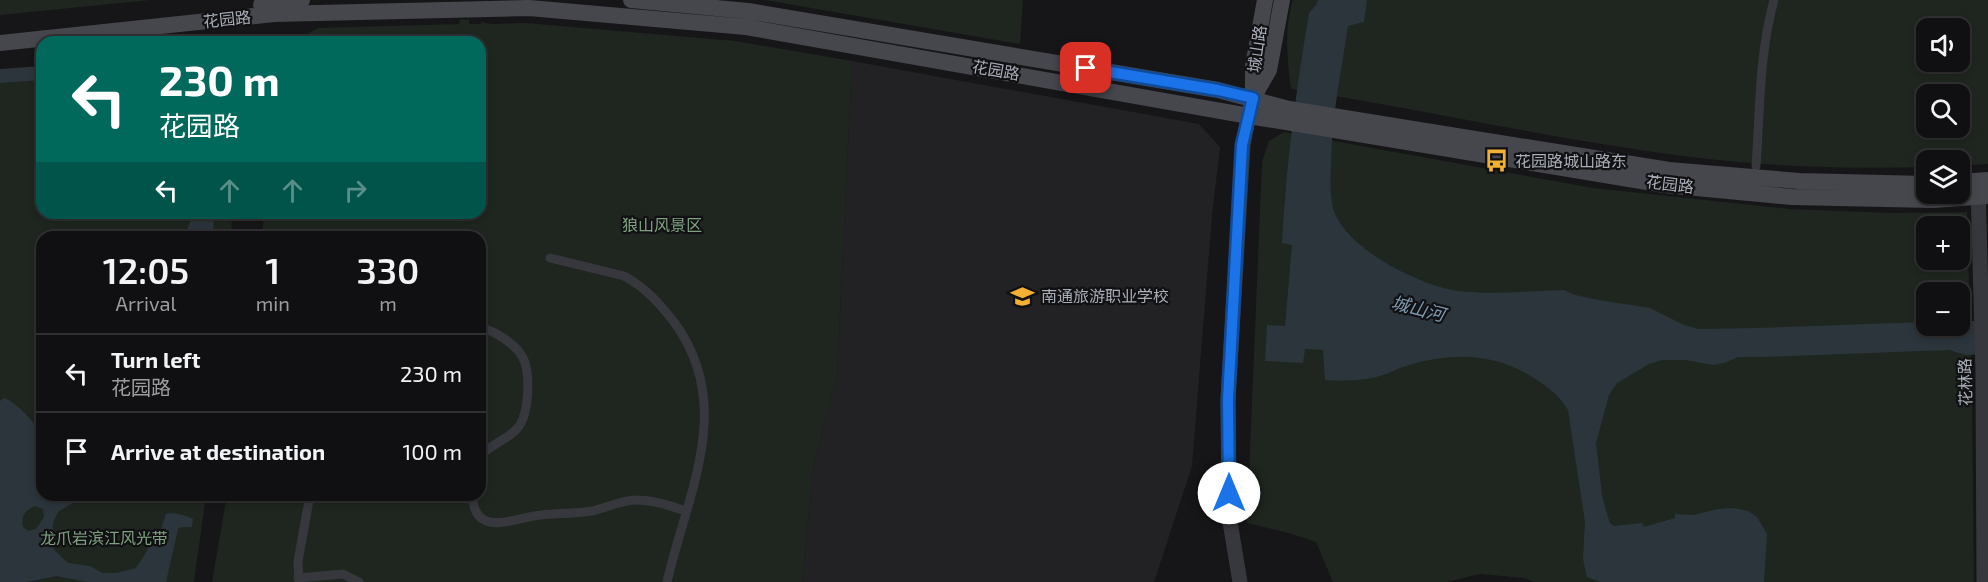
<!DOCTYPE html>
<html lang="en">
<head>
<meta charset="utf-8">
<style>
	:root { --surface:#101012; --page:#1e1e20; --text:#f1f3f6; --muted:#9c9d9f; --line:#303032 }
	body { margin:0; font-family:"Exo 2","Noto Sans SC",sans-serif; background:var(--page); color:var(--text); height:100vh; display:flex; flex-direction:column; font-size:22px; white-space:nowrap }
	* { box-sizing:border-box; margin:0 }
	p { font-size:20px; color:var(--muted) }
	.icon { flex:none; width:33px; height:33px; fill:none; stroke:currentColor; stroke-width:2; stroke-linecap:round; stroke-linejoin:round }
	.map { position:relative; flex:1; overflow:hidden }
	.panel { position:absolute; left:36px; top:231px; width:450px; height:270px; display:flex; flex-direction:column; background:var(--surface); border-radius:18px; box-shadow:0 3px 9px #0003,0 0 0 2px var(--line) }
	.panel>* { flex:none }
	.top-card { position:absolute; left:36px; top:36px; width:450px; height:183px; border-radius:18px; box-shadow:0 3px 9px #0003,0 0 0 2px var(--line); background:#00695c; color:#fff; overflow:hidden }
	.buttons { position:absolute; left:1916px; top:18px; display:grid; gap:12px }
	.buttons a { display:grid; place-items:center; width:54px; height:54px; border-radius:12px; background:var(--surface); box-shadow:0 3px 9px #0003,0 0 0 2px var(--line); font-size:30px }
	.pin { position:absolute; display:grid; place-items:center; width:51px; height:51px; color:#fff; margin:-26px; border-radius:12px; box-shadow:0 3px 9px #0006 }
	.me { position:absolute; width:66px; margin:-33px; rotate:0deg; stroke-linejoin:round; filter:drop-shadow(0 0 4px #0008) }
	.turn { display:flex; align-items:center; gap:21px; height:126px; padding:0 24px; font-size:27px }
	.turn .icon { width:78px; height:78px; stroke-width:2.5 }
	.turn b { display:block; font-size:42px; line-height:51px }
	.lanes { display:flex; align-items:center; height:57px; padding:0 24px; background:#0003; justify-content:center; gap:30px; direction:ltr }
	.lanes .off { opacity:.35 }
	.eta { display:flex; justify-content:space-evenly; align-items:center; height:102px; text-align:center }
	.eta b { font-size:36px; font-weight:600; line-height:42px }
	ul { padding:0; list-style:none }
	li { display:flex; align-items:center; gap:18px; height:78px; padding:0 24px; border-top:2px solid var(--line) }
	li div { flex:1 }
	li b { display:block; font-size:22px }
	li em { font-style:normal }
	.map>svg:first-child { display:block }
</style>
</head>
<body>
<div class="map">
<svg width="1988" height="582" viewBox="0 0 1988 582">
	<rect width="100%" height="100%" fill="#161618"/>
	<path fill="#222225" d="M852,61L1199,124L1220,147L1212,215L1192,466L1154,582H802L814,462L837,377Z"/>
	<path fill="#1e261f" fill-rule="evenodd" d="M0,0H150L0,15Z
		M765,0H1023L1020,44Z
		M1293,0H1988V164L1959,166V160H1926V167C1854,169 1780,167 1708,159C1568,143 1430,110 1291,89C1287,61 1284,28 1293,0ZM1926,28H1959V62H1926ZM1926,94H1959V128H1926Z
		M460,19L469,20V24H481V22L491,24L526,23L735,41L852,61L837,377L814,462L802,582H212L227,495H480V237H262L264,213H480V42H292L318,28L459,24Z
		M42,70V213H232L231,237H42V495H206L194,582H0V74Z
		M1284,132L1593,188L1790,209L1891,213L1967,212L1972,401L1974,582H1535L1523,578L1480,574L1447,582H1333L1316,542L1289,533L1247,523L1262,162L1269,141ZM1926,226H1959V260H1926ZM1926,292H1959V326H1926Z"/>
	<path fill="#2c353c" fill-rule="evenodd" d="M1318,0H1367L1364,22L1348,26C1341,73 1331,119 1331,167C1330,181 1330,194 1333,208C1344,248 1420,286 1458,291C1493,295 1529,291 1564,290L1575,295L1599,300L1650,308L1684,325L1698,329L1757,328L1926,322V326H1959V321H1988V354L1966,355L1949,350L1762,357H1738L1724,363L1713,365L1686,360H1662L1649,364L1617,383L1609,395L1596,443L1602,495L1607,514L1610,523L1614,526L1642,523L1644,527L1675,518V514L1693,515L1718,509L1733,508L1748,511L1757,517L1767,534L1764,582H1600L1587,577L1583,559L1585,522L1568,410C1559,394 1543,383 1527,374C1490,352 1446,353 1406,366C1396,369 1386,375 1376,377C1359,381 1342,381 1325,380L1323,350L1305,349L1303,363L1265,361L1267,325L1285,326L1292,245L1282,243C1286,166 1296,90 1309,13L1316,5Z
		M42,66V80L0,83V69Z
		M193,213H215L212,237H185Z
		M4,398C17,403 27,415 36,426L35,441L42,460L37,479L42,488V495L51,497L73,495L75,498L74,502L58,512L53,523L52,543L55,551L68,563L90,566L103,573H116L136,568L147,551L150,540L158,535L161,529L166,514C175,512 184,515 193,519L192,527H182L178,529L166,582H87L57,576L26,582H0V401ZM35,506L43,509L44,517L36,529L28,531L23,527C20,517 26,509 35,506Z"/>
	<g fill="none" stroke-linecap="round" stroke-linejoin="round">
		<path stroke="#37383d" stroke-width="9" d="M1756,166C1760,111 1759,54 1774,0
			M480,252L483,247
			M550,258L624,276C645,287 660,304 674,322C736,406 687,494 667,582
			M480,328C494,330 515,344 522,356C531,371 529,410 520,425C510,440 490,443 480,457
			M472,495C475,540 515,517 541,515C558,513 575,514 592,511C606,508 622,500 636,500C653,500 670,506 686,511
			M298,578L343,574L359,582
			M299,582L298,561L310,495"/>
		<path stroke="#37383d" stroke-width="15" d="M1978,187L1983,373L1984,582
			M1240,582L1229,516L1228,400L1243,145L1251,104"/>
		<path stroke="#45474d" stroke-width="16" d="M631,0L748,11L1218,90L1289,109L1669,170L1799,181L1926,184
			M261,5L302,0
			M0,43L274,14L529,8L746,27L1249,116L1665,185L1792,197L1933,200L1988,196
			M1253,95V66L1265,0
			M1253,98L1269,70L1282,0
			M1959,182L1988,180"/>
	</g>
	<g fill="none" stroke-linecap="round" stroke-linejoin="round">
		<defs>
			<path id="route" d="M1086,68L1218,90L1253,98L1242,145L1228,400L1229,493"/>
		</defs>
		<use href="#route" stroke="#114b97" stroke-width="15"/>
		<use href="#route" stroke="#1a73e8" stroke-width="10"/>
	</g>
	<defs>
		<symbol id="bus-bare" viewBox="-9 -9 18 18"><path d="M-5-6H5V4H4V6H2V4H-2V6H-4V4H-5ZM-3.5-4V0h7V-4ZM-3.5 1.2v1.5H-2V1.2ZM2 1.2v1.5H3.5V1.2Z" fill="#f2b134" stroke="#111113" stroke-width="2.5" paint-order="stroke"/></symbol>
		<symbol id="school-bare" viewBox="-9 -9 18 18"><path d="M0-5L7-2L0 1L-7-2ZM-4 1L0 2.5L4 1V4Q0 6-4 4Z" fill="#f2b134" stroke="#111113" stroke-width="2.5" paint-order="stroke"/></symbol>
	</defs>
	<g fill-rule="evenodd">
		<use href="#bus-bare" x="1480" y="144" width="33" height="33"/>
		<use href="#school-bare" x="1006" y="280" width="33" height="33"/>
	</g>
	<g text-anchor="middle" stroke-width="4.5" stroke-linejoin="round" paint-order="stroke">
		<g font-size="16" fill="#a8adb8" stroke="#111113">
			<text transform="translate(227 19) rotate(-6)" y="6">花园路</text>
			<text transform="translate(1257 49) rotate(-82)" y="6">城山路</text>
			<text transform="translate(996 70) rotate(10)" y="6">花园路</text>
			<text transform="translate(1670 184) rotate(7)" y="6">花园路</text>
			<text transform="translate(1965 382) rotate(-91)" y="6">花林路</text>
		</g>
		<g font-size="16" fill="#a8adb8" stroke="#111113" text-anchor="start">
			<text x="1515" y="167">花园路城山路东</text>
			<text x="1041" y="302">南通旅游职业学校</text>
		</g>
		<g font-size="16" fill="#7fa381" stroke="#111113">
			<text x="662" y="231">狼山风景区</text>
			<text x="104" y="544">龙爪岩滨江风光带</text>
		</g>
		<g font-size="18" font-style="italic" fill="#7f9bb3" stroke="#111113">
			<text transform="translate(1418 309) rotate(14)" y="6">城山河</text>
		</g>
	</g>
</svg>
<div class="buttons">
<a><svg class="icon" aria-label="sound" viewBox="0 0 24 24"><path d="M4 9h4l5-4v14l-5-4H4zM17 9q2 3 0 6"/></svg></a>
<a><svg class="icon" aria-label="search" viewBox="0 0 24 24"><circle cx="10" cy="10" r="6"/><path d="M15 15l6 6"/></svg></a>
<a><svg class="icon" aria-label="layers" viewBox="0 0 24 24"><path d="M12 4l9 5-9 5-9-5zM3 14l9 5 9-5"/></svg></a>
<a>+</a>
<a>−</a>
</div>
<div class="pin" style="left:1086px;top:68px;background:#d93025"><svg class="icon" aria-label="arrive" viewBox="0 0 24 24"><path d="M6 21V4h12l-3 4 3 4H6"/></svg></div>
<svg class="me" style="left:1229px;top:493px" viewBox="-20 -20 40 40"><circle r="19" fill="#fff"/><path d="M0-13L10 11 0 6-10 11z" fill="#1a73e8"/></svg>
<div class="top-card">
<div class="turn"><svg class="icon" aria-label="left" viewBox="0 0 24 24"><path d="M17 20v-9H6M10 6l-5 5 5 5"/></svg><div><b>230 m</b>花园路</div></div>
<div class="lanes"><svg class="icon" aria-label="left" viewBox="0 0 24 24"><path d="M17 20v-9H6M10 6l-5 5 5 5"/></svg><svg class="icon off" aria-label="ahead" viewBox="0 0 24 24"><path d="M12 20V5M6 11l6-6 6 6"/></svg><svg class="icon off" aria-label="ahead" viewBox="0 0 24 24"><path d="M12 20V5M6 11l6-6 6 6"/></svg><svg class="icon off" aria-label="right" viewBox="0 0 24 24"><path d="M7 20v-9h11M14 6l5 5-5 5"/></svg></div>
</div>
<section class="panel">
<div class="eta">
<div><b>12:05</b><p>Arrival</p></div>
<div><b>1</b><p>min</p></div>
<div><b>330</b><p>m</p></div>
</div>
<ul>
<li><svg class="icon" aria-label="left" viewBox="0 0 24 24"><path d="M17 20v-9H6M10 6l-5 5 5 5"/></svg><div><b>Turn left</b><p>花园路</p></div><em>230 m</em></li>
<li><svg class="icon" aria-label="arrive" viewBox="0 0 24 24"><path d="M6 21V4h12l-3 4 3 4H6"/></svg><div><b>Arrive at destination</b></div><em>100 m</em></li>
</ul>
</section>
</div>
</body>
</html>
